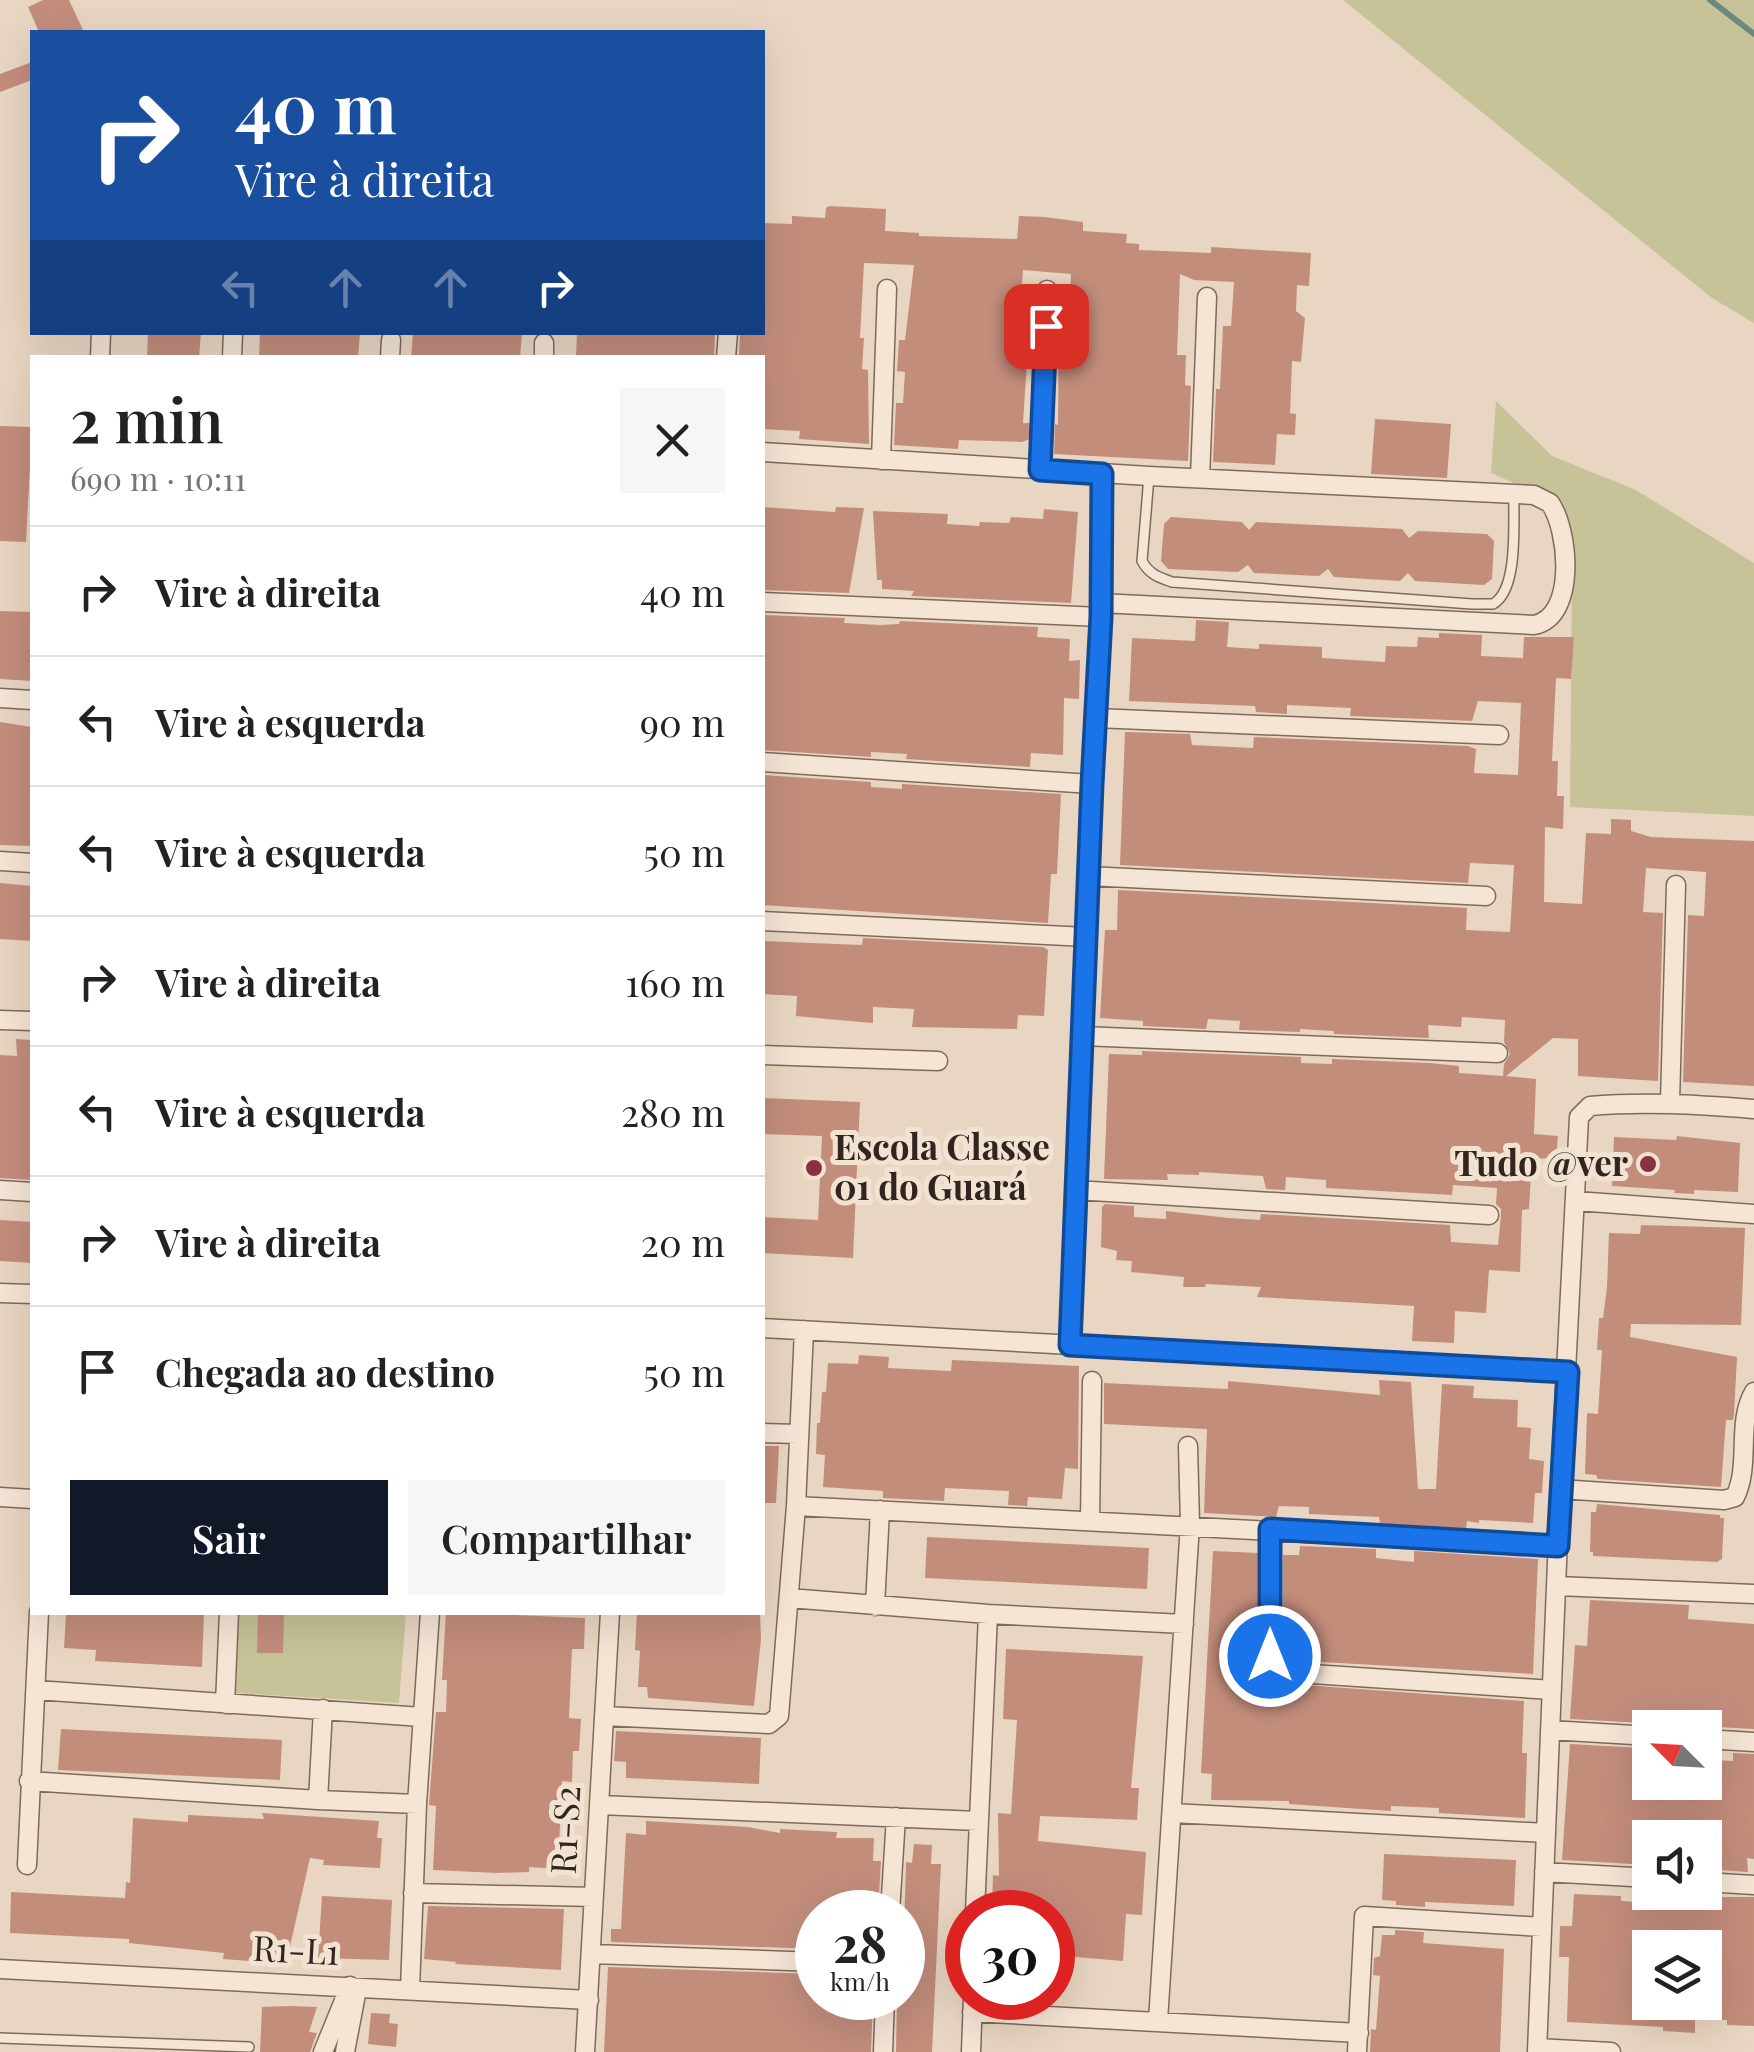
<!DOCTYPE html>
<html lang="pt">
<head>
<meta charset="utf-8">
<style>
	:root { --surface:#fff; --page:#f6f6f6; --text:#222; --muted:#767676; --line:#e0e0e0; --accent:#111827 }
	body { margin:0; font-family:"Playfair Display",serif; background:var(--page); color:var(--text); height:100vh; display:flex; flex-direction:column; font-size:38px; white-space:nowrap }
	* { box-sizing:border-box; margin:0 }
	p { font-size:32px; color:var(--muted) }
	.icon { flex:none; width:55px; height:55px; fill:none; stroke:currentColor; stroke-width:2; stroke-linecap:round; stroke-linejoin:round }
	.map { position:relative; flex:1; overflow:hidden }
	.sheet { position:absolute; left:30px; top:355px; width:735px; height:1260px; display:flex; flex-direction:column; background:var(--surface); border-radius:0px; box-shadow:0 10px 40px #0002 }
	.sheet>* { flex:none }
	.banner { position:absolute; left:30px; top:30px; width:735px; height:305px; border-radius:0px; box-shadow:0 10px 40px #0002; background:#1a4fa0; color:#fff; overflow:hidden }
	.needle { width:65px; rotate:294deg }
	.tools { position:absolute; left:1632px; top:1710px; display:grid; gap:20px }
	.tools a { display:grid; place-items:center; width:90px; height:90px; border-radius:0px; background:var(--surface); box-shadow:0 10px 40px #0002; font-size:50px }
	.speed { position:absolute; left:795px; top:1890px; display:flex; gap:20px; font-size:50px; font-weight:700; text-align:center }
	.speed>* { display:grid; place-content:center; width:130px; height:130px; border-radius:50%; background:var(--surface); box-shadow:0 10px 40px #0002; line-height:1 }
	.speed small { font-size:25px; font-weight:400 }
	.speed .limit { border:15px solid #d22; background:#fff; color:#111 }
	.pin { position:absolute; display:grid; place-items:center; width:85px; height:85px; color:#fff; margin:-42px; border-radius:20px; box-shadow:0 5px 15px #0006 }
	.me { position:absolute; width:110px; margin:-55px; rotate:0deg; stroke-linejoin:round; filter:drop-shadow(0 0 8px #0008) }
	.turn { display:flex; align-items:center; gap:35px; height:210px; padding:0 40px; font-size:45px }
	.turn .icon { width:130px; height:130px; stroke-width:2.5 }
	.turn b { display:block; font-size:70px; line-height:85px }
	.lanes { display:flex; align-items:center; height:95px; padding:0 40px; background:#0003; justify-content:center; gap:50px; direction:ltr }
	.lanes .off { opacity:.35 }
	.round { display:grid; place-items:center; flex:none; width:105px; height:105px; border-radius:0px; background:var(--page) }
	.overview { display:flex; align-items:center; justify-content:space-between; height:170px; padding:0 40px }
	h1 { font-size:60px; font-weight:600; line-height:75px }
	.button { display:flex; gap:20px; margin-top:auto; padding:20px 40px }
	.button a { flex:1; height:115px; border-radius:0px; background:var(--accent); color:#fff; font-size:40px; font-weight:600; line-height:115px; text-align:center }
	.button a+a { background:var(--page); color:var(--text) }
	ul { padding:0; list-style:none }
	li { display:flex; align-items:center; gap:30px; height:130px; padding:0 40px; border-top:2px solid var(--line) }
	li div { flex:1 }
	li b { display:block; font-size:38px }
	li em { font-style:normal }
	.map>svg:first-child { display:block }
</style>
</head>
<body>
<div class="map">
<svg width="1754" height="2052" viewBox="0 0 1754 2052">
	<rect width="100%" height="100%" fill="#e9d6c2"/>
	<path fill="#c6c398" d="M1343,0H1754V323L1712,298Z
		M1496,401L1552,456L1636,490L1754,563V816L1570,807L1572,571L1555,495L1523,487L1491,473Z
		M239,1613H406L399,1703L236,1693Z"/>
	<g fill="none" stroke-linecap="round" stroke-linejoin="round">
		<path stroke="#6c897d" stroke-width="6" d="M1710,0L1754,34"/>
	</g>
	<path fill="#c38d7c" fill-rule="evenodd" d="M43,0H69L84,32H39L28,7Z
		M32,62V80L0,92V74Z
		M829,206L886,209L885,231L919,233V236L1017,239L1019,216L1045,217L1083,222V231L1127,234L1126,243L1139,244V250L1211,253V247L1311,253L1309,286L1297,285L1296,311L1305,318L1301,362L1292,361L1290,413L1296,414L1295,435L1277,434L1275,465L1213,462L1216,389H1220L1223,326H1231L1234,282L1194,280L1180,274L1177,355H1186L1185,385L1191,386L1188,461L1054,454L1055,424L1058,425L1059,317L1069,318L1071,274L1023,270L1020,315H1030L1023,423H1030V439L1022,442L959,440L958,449L894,445L896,403H903L905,372L897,371L899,340H905L914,265L864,263L860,338H864L862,369L868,370L869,444L799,439L800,431L762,429V358H739L740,332H762V223L792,224V216L825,218L826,208Z
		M148,332H201L199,358H147Z
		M260,332H360L358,358H259Z
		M413,332H522L520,358H411Z
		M577,332H715L714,358H576Z
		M1375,419L1451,424L1447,478L1371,474Z
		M0,426L32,427L26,542L0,541Z
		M762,507L835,512L836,507L864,508L849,593L762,590Z
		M1044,509L1078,512L1071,603L911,596L914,591L882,589V580H877L873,511L948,514L947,524L979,526L980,522L1009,523L1011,517L1043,519Z
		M1171,517L1242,522L1249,530L1256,522L1402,529L1409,538L1418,531L1487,534L1494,541L1492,579L1484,585L1415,581L1408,573L1400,581L1334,577L1328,569L1319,576L1254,573L1248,565L1238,572L1168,569L1161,561L1164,524Z
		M0,611L32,612V681L0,679Z
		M762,615L845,618L844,623L880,625L899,624L900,621L1038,627L1037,637L1070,639L1069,661L1080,660L1079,699L1064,698L1063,755L1031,753L1030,767L906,759L907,754L871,752V757L762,750Z
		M1196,620L1229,622L1227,647L1259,649V644L1322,647V658L1385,662L1386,646L1417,647L1418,637L1439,638V633L1482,635L1481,656L1523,658L1524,637H1574L1571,679L1556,678L1552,761H1558L1557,796H1564L1563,829L1545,827L1544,902L1582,904L1586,833L1611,834V819L1631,820V831L1651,837L1754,841V1086L1683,1082L1688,915L1704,916L1706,872L1646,868L1643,912L1663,913L1658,1081L1578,1076V1039L1553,1038L1506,1076L1536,1079L1534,1134L1558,1136L1556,1159L1532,1158L1529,1209L1522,1210L1520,1272L1489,1270L1486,1313L1455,1311L1454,1343L1412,1341L1414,1306L1257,1297L1261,1287L1206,1284L1205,1287H1183L1184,1277L1131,1272L1132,1261L1116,1260L1117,1251L1101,1247L1102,1207L1105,1204L1134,1206V1217L1166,1219V1211L1229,1218L1260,1220L1261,1214L1450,1225L1451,1242L1498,1245L1501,1215V1209L1496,1204L1497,1188L1453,1185L1452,1195L1326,1188V1180L1286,1177L1285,1190L1266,1189L1263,1176L1199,1172V1175L1167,1174L1168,1180L1104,1179L1109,1054L1142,1055V1051L1301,1057V1063L1332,1064V1059L1430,1063L1459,1066V1073L1503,1076L1504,1064L1510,1054L1504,1042L1505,1020L1462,1017L1461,1027L1428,1025L1429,1038L1334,1034V1031L1300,1029V1032L1239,1030L1240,1021L1208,1019L1206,1029L1143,1026V1021L1100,1018L1105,930H1117L1118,890L1467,908L1466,930L1510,932L1514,865L1470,863L1468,883L1120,865L1125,732L1190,734L1192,745L1253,748L1254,737L1468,746L1476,749L1474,773L1518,775L1521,703L1478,701L1472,721L1350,716L1351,708L1287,705V714L1256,712L1255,706L1129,701L1132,638L1195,641Z
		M0,722L32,727V846L0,845Z
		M762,775L871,782V787L902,789V784L1061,794L1057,874H1051L1048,923L762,905Z
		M0,883L32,886V941L0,939Z
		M863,938L1043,947L1048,950L1044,1016L1018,1015L1017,1029L912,1027L914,1009L873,1007V1023L827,1019L796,1016L797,996L762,994V941L862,945Z
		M16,1039L32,1040V1180L0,1178V1055L17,1056Z
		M762,1098L860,1102L853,1258L762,1253V1217L818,1220L822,1136L762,1134Z
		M1677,1136L1740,1143L1738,1192L1694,1190V1194L1674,1193L1675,1190L1612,1186L1614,1137L1676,1140Z
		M0,1220L32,1222V1263L0,1261Z
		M1641,1225L1745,1228L1741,1325L1631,1324L1630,1337L1737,1357L1734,1414L1733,1420H1726L1721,1487L1598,1479L1596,1475L1585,1474L1587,1413L1598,1414L1602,1350H1597L1599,1318H1603L1607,1287L1609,1233L1640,1234Z
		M859,1355L889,1357L888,1368L951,1371L952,1360L1079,1366L1078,1469L1065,1468L1062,1499L1028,1497L1027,1506L1008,1505L1009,1491L945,1488L944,1501L883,1498V1491L823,1487L825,1455L816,1454L817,1423H820L822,1392H826L828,1363L858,1364Z
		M1379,1380L1411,1382L1418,1489H1436L1442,1384L1474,1386L1473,1398L1518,1400L1517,1427L1531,1428L1529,1459L1544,1461L1542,1493H1535L1533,1523L1479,1520V1523L1467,1521L1466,1529L1414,1526L1380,1523L1379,1517L1309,1514V1507L1279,1506L1276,1517L1204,1513L1207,1429L1104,1424V1383L1228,1389V1381L1380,1395Z
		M762,1446H779L776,1503H762Z
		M1597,1504L1720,1515V1518H1724L1722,1559L1717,1562L1593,1556V1552H1590L1591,1512H1596Z
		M927,1537L1149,1548L1147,1589L925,1578Z
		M1300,1546L1376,1549V1558L1414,1562V1551L1538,1559L1533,1674L1286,1660L1283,1654V1555H1299Z
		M1213,1551L1258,1553V1657L1263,1672L1276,1683L1524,1701L1522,1753H1527L1525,1818L1439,1813V1808L1391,1806V1811L1289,1804V1801L1211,1800L1212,1774L1201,1773Z
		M1590,1600L1689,1605L1688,1619L1754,1624V1729L1570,1719L1575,1645L1587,1646Z
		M77,1612H204L202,1667L95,1661L96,1650L64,1648L66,1614L78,1615Z
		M258,1612H284L283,1653H257Z
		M446,1612L585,1618L584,1649H572L569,1718L581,1719L579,1751H573L572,1782L562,1781L558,1869L529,1867V1872L497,1873L433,1870L436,1806L429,1805L436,1712H446L447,1680H442Z
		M637,1612H760L761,1639L754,1706L648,1698L647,1687H638L640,1651L635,1650Z
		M1006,1649L1143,1656L1131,1788H1139L1137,1820L1040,1816L1038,1841L1146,1852L1142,1915L1126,1914L1123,1961L1052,1955V1912H1000L1001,1906L992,1908L993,1875L999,1876L998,1813L1011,1814L1017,1720L1003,1719Z
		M61,1729L282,1740L280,1780L58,1770Z
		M616,1731L761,1738L759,1784L626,1778V1762L614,1761Z
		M1570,1744L1642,1748L1641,1758H1650V1782H1711L1712,1760L1733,1761V1753L1754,1754V1859L1747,1858L1748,1872L1705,1869V1838H1650V1865L1562,1860Z
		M262,1813L379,1821L377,1838H382L380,1868L323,1865L324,1860L310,1858L286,1964L223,1959L224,1953L129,1943V1939L10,1933L11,1892L125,1898L126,1882L130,1883L133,1818L188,1822V1815L264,1819Z
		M646,1821L748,1827L780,1833V1829L837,1832L836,1838H874L873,1861H881L878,1912H818V1949L611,1942V1929H621L626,1833L646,1835Z
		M914,1844L932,1845L931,1864H941L932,2052H896L897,1998H902L906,1862L912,1863Z
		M1384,1854L1516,1860L1514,1906L1425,1902V1907L1396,1905V1901L1382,1900Z
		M1574,1894L1621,1896V1901L1672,1904L1671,1897H1754V2026L1727,2025V2020L1695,2019V2033L1663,2031V2027L1567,2022L1569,1957H1559L1560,1926H1572ZM1650,1948H1705V2002H1650Z
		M322,1896L392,1900L389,1960L318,1958Z
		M428,1906L564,1909L561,1970L455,1964L456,1962L424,1959Z
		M1395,1930L1424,1932L1423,1943L1504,1949L1500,2052H1370L1371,2029L1376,2030L1380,1976L1373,1975L1374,1958L1380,1956L1382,1935H1395Z
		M608,1967L818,1974V1998H873L871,2052H604Z
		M291,2006L317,2007L309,2032L317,2033L310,2052H260L262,2007Z
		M371,2013L390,2014L389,2023L398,2024L396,2047L368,2044Z"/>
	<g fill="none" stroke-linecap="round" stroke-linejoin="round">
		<defs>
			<path id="service" d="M1149,476L1142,561C1149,574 1158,577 1172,582L1472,604H1493C1519,590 1513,521 1514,494
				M0,2038L249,2047"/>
			<path id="minor" d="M100,358L101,332
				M232,358L233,332
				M390,358L391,340
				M544,358V343
				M726,358L728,332
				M762,452L1149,476L1534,495L1550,503C1569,530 1577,617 1534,625L1101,603
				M881,460L887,289
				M1041,470L1047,290
				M1200,478L1207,297
				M762,602L1101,617
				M0,698L32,700
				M1096,718L1499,735
				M762,762L1091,784
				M0,861L32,863
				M1088,876L1486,896
				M762,921L1087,937
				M0,1020L32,1021
				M1082,1036L1498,1053
				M762,1055L938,1061
				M1670,1102L1676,885
				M0,1190L32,1192
				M1075,1190L1489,1215
				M1576,1201L1754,1214
				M0,1293L32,1294
				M762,1328L1567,1372
				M1070,1345L1091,784L1101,617L1103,474
				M762,1433L798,1434
				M1560,1489L1724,1500L1735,1497C1751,1465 1736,1423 1754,1392
				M0,1497L32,1499
				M796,1506L1558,1546
				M1090,1521L1092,1381
				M1271,1529L1270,1656L1274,1667L1282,1672L1552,1690
				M1556,1586L1754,1594
				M789,1598L988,1614L1184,1624
				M875,1606L880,1510
				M36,1690L422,1717
				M225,1704L229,1612
				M604,1716L769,1724L779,1716L796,1506L804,1330
				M1550,1730L1650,1736
				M1705,1739L1754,1742
				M29,1781L318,1800L323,1709
				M318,1800L417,1804
				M600,1805L978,1821
				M1172,1813L1546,1833
				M27,1865L39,1612
				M1544,1872L1650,1878
				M1705,1882L1754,1885
				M413,1893L594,1897
				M890,1912L896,1817
				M975,1912L988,1614
				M592,1954L818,1962
				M0,1969L589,2000
				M410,1989L417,1804L430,1612
				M972,2012L1359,2033
				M1158,2021L1190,1524L1188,1446
				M1537,2048L1611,2052
				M323,2052L350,1986
				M345,2052L357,1989
				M585,2052L610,1612
				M883,2052L885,1998
				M971,2052L973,1998
				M1357,2052L1364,1916L1542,1927
				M1537,2052L1560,1489L1579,1117L1590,1106C1645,1101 1699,1105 1754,1109"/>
		</defs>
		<use href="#service" stroke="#81695b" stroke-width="12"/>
		<use href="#minor" stroke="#81695b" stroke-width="21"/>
		<use href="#service" stroke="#f5e5d5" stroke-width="9"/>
		<use href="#minor" stroke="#f5e5d5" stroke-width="18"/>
	</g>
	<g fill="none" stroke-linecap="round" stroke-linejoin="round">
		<defs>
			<path id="route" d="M1046,326L1040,470L1102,474L1101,617L1092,784L1070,1345L1568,1372L1558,1546L1270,1529V1656"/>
		</defs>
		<use href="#route" stroke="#114b97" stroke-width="25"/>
		<use href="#route" stroke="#1a73e8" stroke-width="18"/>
	</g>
	<g fill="#8a3242" stroke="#f1e2d1" stroke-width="4">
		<circle cx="1648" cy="1164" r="10"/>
		<circle cx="814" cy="1168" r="10"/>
	</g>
	<g text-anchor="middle" stroke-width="10" stroke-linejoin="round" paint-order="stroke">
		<g font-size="35" font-weight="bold" fill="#32241e" stroke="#f1e2d1" text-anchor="start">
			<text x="834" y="1160">Escola Classe<tspan x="834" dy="40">01 do Guará</tspan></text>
			<text x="1628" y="1176" text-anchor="end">Tudo @ver</text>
		</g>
		<g font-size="35" fill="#32241e" stroke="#f1e2d1">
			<text transform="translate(566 1830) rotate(-87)" y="12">R1-S2</text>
			<text transform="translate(296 1951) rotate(3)" y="12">R1-L1</text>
		</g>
	</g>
</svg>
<div class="tools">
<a><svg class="needle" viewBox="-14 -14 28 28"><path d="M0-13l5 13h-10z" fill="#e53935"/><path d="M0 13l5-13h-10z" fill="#767676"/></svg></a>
<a><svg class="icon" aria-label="sound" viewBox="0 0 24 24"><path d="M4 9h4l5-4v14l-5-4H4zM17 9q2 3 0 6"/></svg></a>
<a><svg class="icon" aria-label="layers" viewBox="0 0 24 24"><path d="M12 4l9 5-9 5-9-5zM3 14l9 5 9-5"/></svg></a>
</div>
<div class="speed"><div>28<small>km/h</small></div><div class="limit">30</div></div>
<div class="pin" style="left:1046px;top:326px;background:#d93025"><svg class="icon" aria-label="arrive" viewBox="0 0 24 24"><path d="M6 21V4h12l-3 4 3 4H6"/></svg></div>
<svg class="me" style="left:1270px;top:1656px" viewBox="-20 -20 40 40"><circle r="17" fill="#1a73e8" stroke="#fff" stroke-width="3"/><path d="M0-11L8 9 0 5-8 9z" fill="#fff"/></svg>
<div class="banner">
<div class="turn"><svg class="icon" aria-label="right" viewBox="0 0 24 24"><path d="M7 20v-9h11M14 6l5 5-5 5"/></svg><div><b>40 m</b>Vire à direita</div></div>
<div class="lanes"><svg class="icon off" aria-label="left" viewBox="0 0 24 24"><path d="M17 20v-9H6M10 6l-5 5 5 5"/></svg><svg class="icon off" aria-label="ahead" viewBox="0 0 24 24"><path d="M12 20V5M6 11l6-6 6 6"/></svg><svg class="icon off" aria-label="ahead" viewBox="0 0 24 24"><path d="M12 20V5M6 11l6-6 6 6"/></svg><svg class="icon" aria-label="right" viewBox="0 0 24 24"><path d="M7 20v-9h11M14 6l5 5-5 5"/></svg></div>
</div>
<section class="sheet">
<div class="overview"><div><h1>2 min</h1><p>690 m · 10:11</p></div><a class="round"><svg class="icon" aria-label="close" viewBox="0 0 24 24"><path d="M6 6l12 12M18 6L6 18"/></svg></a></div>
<ul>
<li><svg class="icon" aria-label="right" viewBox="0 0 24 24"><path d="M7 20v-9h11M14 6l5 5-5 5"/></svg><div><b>Vire à direita</b></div><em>40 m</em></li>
<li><svg class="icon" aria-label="left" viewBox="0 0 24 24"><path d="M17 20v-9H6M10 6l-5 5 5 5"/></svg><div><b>Vire à esquerda</b></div><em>90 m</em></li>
<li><svg class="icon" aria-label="left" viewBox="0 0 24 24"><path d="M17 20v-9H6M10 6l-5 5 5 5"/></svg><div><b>Vire à esquerda</b></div><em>50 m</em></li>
<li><svg class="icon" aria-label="right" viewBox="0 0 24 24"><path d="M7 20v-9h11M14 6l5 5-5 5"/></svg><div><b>Vire à direita</b></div><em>160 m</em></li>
<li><svg class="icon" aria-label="left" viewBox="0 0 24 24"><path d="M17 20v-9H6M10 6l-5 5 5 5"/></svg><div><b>Vire à esquerda</b></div><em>280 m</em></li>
<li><svg class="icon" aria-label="right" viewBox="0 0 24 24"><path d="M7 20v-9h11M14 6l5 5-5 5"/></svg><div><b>Vire à direita</b></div><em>20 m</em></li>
<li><svg class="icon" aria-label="arrive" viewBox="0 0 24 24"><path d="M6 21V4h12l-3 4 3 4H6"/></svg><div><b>Chegada ao destino</b></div><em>50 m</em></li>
</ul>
<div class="button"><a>Sair</a><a>Compartilhar</a></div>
</section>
</div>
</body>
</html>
